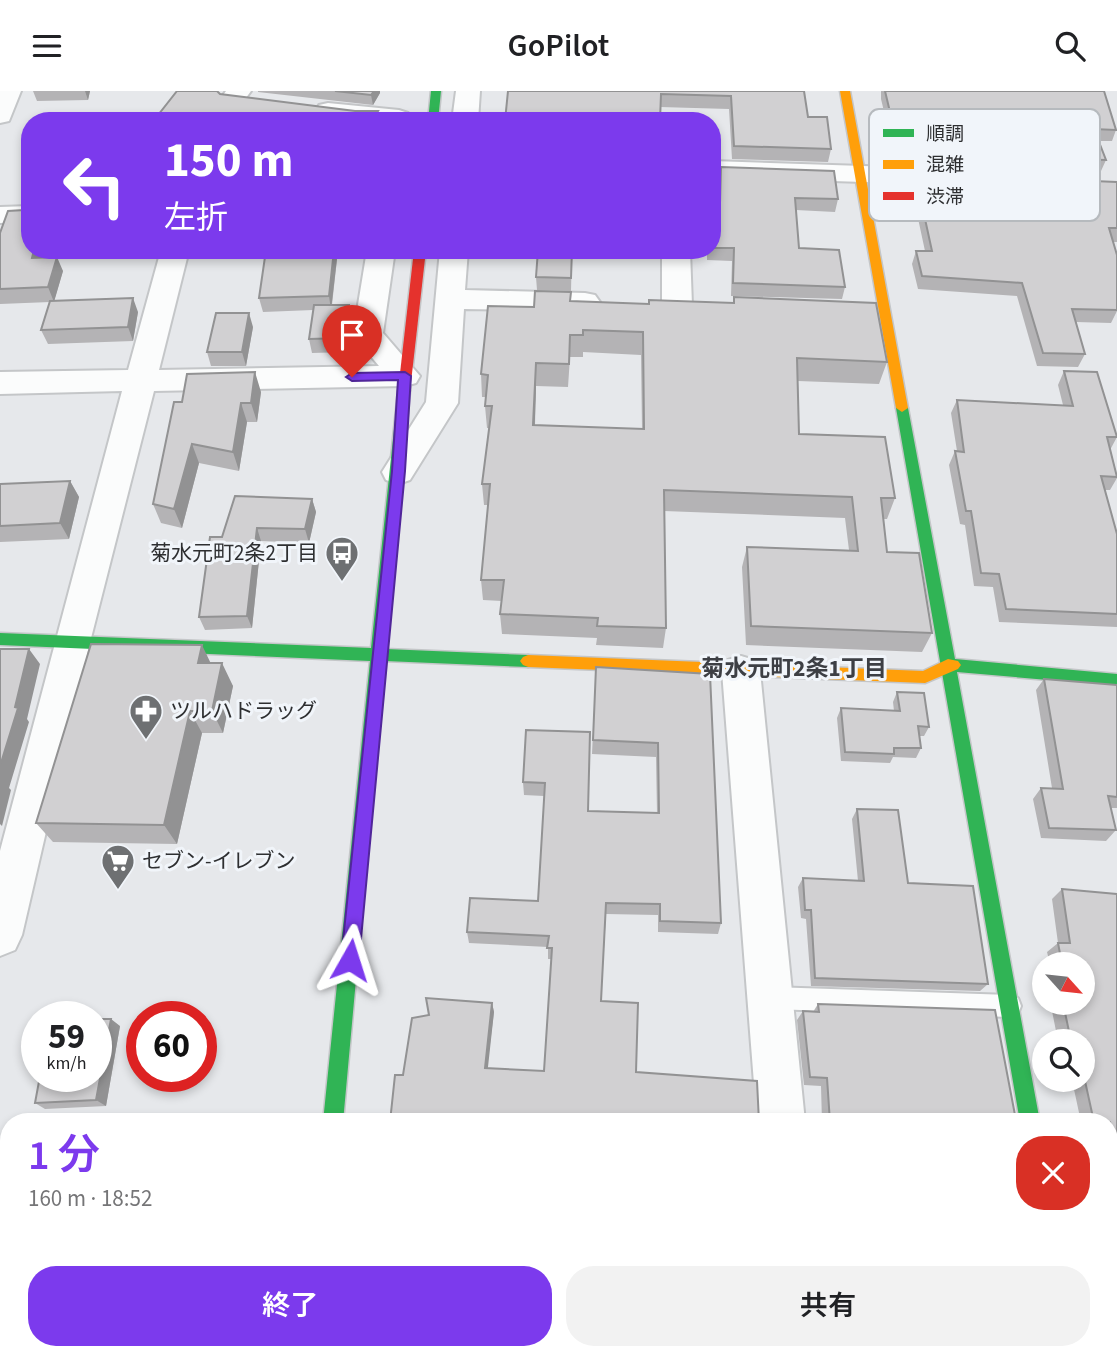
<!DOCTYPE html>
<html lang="ja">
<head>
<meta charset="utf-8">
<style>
	:root { --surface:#fff; --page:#f2f2f2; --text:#202124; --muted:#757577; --accent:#7c3aed }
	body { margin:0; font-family:"Source Sans 3","Noto Sans JP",sans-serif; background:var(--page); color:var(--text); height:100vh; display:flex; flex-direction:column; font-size:26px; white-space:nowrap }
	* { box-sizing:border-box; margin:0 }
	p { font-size:23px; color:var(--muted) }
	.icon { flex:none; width:38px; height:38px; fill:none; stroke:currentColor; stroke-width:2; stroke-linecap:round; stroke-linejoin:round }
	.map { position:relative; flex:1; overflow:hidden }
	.panel { position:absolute; left:0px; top:1022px; width:1118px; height:247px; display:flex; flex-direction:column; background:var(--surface); border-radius:28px 28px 0 0; box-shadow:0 4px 10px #0003 }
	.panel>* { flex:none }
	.banner { position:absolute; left:21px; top:21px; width:700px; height:147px; border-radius:28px; box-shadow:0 4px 10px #0003; background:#7c3aed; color:#fff; overflow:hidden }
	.needle { width:46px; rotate:117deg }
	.fabs { position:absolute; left:1032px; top:861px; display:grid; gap:14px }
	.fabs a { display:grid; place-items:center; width:63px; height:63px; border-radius:50%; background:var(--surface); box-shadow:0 4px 10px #0003; font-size:35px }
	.speed { position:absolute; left:21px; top:910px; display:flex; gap:14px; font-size:35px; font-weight:700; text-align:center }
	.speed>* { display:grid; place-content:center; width:91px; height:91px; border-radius:50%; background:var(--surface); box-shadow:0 4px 10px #0003; line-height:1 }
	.speed small { font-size:18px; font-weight:400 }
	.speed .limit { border:10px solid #d22; background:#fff; color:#111 }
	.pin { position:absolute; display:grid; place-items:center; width:60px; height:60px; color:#fff; margin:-72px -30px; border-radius:50% 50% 50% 0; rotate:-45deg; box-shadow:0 0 7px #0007 }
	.pin .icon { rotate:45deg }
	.me { position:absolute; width:77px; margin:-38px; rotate:6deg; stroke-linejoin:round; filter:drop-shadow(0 0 5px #0008) }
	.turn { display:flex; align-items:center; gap:24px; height:147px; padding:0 28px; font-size:32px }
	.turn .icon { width:91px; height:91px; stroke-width:2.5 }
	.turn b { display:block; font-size:49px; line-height:60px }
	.round { display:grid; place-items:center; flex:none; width:74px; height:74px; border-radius:28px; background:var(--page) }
	.headline { display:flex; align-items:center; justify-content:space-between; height:119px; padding:0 28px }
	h1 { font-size:42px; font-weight:600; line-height:52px; color:var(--accent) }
	.primary-button { display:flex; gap:14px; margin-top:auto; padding:14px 28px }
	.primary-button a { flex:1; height:80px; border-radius:28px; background:var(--accent); color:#fff; font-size:28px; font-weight:600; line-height:80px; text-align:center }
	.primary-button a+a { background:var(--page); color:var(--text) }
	header { display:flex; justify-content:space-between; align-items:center; height:91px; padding:0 28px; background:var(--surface); font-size:32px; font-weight:600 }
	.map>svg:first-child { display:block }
</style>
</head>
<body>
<header><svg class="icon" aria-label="menu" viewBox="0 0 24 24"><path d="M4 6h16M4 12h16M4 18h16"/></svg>GoPilot<svg class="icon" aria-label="search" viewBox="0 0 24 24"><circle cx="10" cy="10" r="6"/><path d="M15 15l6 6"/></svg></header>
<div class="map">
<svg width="1117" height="1268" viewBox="0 0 1117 1268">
	<rect width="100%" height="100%" fill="#e6e8eb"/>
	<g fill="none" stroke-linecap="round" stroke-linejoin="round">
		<defs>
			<path id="lane" d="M771,896L1010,904L1018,907L1021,915L1018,923L1010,926L771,918L763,915L760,907L763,899Z"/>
			<path id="street" d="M0,0H21L9,30L0,32Z
				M226,0H251L229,30H204Z
				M456,0H480L478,30H452Z
				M328,12L399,19L408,22L412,27L410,30H357L319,24L316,19L319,14Z
				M712,70L957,78L966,80L970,86L966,92L957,94L712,86Z
				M30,115V131L0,132V116Z
				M161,159H189L159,279L379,275L353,244L367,159H395L383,242L420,285L416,292L405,295L154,300L90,551L22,844L15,859L0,865V760L122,300L0,303V281L128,279Z
				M440,159H468L465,199L585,202L595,204L600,211L595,218L585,220L464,218L458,312L410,389L398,393L386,389L382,381L426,311Z
				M662,159H690L692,214L687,221L677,223L667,221L662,214Z
				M741,565L754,569L760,580L805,1031H757L722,580L728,569Z
				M0,1090H9V1140H0Z
				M851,1260H1004L1007,1268H854Z
				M1043,1260H1095L1096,1268H1044Z"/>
			<path id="fast" d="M431,0H441L438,30H428Z
				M404,296L410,300L386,558L528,564L533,566L536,570L533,574L528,576L385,570L343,1031H323L370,570L0,554V542L371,557L398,300Z
				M902,313L908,317L955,568L1117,583V595L957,581L1040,1031H1020L896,317Z"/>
			<path id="slow" d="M840,0H850L908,317L902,321L896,317Z
				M528,564L923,580L948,568L958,570L961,574L958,578L925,592L528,576L523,574L520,570L523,566Z
				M301,1260H323V1268H301Z"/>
			<path id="jam" d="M414,159H426L410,300L404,304L398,300Z"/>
		</defs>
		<use href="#lane" stroke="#c4c6c8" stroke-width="4"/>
		<use href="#street" stroke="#c4c6c8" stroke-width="4"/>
		<use href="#fast" stroke="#c4c6c8" stroke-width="3"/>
		<use href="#slow" stroke="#c4c6c8" stroke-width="3"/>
		<use href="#jam" stroke="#c4c6c8" stroke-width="3"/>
		<use href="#lane" fill="#fbfcfc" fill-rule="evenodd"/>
		<use href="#street" fill="#fbfcfc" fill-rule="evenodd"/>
		<use href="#fast" fill="#30b455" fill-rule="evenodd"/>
		<use href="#slow" fill="#ff9f0a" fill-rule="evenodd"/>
		<use href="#jam" fill="#e5322d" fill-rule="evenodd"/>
	</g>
	<path fill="#b4b3b5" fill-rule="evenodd" d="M33,0H90L88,9L37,10Z
		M258,0H380V2L373,14L258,1Z
		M508,0H804L808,26L831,58L828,71L732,68L729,18L660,16Z
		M881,0H1104L1116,39L1112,50H1099L1106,69L1101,80L899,73L896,70L881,8Z
		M721,76L838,108L835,121L796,119L799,157L845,196L842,208L731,205L732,170L707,169V159H712V112H718Z
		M907,82L1117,91V151H1113L1117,164V220L1111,232L1076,231L1085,263L1078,276L1037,275L1017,205L918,198L912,173L916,160H925L916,118H908L903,95Z
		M0,142L30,159H45L43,166L63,180L54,210L138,221L133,250L48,253L41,239L50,211L0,213Z
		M192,159H338L332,214L351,228L347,261L312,262L309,248L313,219L263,221L259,207L265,165L195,167Z
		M572,159L571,200L537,199L536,186Z
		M734,206L887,271L879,293L798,290L799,343L895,407L887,428H883L887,461L932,542L922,561L746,554L742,476L747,456L849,459L845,427L664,420L666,537L663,557L596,554L597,547L502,543L500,523L502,510L483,509L481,489L488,414H484L482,393L489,337H487L485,315L486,306H482L481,283L534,216L570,210L649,213L733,212ZM583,261L641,264L642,338L535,334L536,295L568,296L570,266H583Z
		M253,236L246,275H211L207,261Z
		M1064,280L1117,346L1110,359L1117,387L1110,399H1105L1117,443V536L999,531L993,496L974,495L965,434L960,433L949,374L955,360H957L951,322L957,309L1063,314L1058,294Z
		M261,301L257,331H247L239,380L199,372L182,437L161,432L153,413L182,311Z
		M70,390L79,406L69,448L0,451V393Z
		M312,408L316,421L309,452L261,450L252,537L205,539L199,526L222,446Z
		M211,572L233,595L223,642H202L177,753L53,751L36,732Z
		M596,576L710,583L721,832L718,843L658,841V824L606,823L601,910L636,981L403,984L492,912L494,921L487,977L544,980L551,868H548V856L469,852L467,841L538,810L544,705L524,704L523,691L526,639L588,720L657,722L656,666L592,663Z
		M1044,588L1117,594V717H1110L1116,739L1106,750L1041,747L1033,708L1041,697H1052L1036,599Z
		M897,601L929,636L924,645H919L921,657L916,667L893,666L890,672L841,670L837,627L841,617L894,620L893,611Z
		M857,718L908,792L988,893L980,900L811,895L806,828L801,827L798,796L803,787L858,790L852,728Z
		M1062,798L1117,803V1097V1096L1110,1095V1031H1081L1072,989H1083V950H1058L1051,915L1055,912H1083V873H1050L1047,861L1058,852L1052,808Z
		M818,913L1015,1024L1021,1031H822L821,995L804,994L797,929L803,920L813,921Z
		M120,935L106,1015L45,1018L35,1012Z"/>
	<path fill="#929293" d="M85,0H90L88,9Z
		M374,0H380V2L373,14L371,4Z
		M378,20L379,30H373V28Z
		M34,159H45L38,181L32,167Z
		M334,159H338L331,219L329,205Z
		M57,166L63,180L54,211L48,196Z
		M133,207L138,221L133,250L128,236Z
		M349,214L351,228L347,261L344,247Z
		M249,222L253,236L246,275L242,261Z
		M536,272V295L534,356L533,334Z
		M255,281L261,301L257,331L251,312Z
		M241,312L247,331L239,380L233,361Z
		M192,353L199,372L182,437L174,418Z
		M70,390L79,406L69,448L60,432Z
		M312,408L316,421L309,452L305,438Z
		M257,437L261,450L252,537L247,525Z
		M202,554L213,577L198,572Z
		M29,558L40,573L27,628L29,631L9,697L11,699L2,735L0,733V675Z
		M222,572L233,595L223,642L212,620Z
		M190,620L202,642L177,753L164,734Z
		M492,912L494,921L487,985L485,977Z
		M111,928L120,935L106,1015L96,1009Z
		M9,1254V1260H24L23,1268H6Z
		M201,1260H212L211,1268H201Z"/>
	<path fill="#d1d0d2" stroke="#929293" stroke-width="2" fill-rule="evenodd" d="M177,0H217L220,3L355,20H378L373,28L379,29L171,30L155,28Z
		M335,0H374L371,4Z
		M508,0H804L808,26H827L831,58L734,55L731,5L661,3L660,30H505Z
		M885,0H1104L1116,39L1094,38L1106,69L902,63L899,59Z
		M721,76L834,80L838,108L795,107L799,157L839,159L845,196L733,192L734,157H712V112H720Z
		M907,82L1117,91V137H1109L1117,164V219L1072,218L1085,263L1043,262L1022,192L922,185L916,160H932L920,105H912Z
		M26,115H30V159H34L32,167L57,166L48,196L0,198V142L8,120L24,119Z
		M266,159H334L329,205L259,207Z
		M538,159H572L571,187L536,186Z
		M535,200L571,201L570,210L649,213V209L734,212V206L876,212L887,271L797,267L799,343L885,346L895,407H881L887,461L919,462L932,542L751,535L747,456L858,460L852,406L664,399L666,537L597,535L598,527L500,523L504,489H481L490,393H482L492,315H485L488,284L481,283L488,215L534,216ZM583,239L643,241L644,338L533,334L536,272L569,273L570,244H583Z
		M133,207L128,236L41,239L50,210Z
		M314,214H349L344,247L309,248Z
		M216,222H249L242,261H207Z
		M1064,280L1097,281L1117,346H1107L1117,386L1101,385L1117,443V523L1006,518L999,483L981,482L971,420H966L955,360L964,361L957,309L1073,315Z
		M255,281L251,312H241L233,361L192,353L174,418L153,413L174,311H182L187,283Z
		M70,390L60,432L0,435V393Z
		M235,405L312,408L305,438L257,437L247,525L199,526L210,446H222Z
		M91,553L202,554L198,572H222L212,620H190L164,734L36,732Z
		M0,558H29L15,616L18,617L0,675Z
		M596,576L710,583L721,832L660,830V813L606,812L601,910L638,912L636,981L757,990L759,1031H390L395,984H403L412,927L429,924L426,907L492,912L485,977L544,980L552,857H547L549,845L467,841L470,807L538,810L545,692L523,691L526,639L590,641L588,720L659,722L658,652L593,649Z
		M1044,588L1117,594V706L1108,705L1116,739L1049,737L1041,697L1063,698Z
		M897,601L924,602L929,636L918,635L921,657H894V663L845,661L841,617L900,620Z
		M857,718L898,719L908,792L973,795L988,893L815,887L811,819H805L803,787L864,790Z
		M1062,798L1117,803V1067L1110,1031H1094L1083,981V950H1071L1063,912H1083V873H1062L1058,852H1070Z
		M818,913L995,919L1015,1024L1021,1027V1031H830L827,987L810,986L803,920L819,921Z
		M96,928H111L96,1009L35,1012L40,985H96Z
		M9,1147V1254L6,1268H0V1148Z
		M51,1260H201V1268H7Z"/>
	<path fill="#7c3aed" stroke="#51269a" stroke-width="2" d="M405,281L411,285L405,380L359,869L356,876L350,878L343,876L341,869L392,380L398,289L352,290L346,286L352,282Z"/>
	<defs>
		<symbol id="bus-pin" viewBox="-11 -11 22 30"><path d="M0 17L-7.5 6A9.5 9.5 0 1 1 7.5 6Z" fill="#6e7072" stroke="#f1f5fa"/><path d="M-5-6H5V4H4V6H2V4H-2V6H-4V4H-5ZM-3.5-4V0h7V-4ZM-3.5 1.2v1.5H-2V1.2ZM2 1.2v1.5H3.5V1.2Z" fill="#fff"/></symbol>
		<symbol id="pharmacy-pin" viewBox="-11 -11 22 30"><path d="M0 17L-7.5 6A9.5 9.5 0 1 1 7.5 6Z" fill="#6e7072" stroke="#f1f5fa"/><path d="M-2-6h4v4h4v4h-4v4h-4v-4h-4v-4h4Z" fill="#fff"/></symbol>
		<symbol id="supermarket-pin" viewBox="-11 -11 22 30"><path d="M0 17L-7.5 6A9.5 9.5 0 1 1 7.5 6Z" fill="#6e7072" stroke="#f1f5fa"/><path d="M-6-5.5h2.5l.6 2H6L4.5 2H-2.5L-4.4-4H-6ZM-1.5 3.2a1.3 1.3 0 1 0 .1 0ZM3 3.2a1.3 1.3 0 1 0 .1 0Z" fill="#fff"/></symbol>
	</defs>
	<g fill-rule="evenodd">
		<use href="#bus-pin" x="323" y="443" width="38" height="52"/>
		<use href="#pharmacy-pin" x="127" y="601" width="38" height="52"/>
		<use href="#supermarket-pin" x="99" y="751" width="38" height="52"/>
	</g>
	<g text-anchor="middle" stroke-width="6" stroke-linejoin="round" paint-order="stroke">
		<g font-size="21" fill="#2e2f31" stroke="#f1f5fa" text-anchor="start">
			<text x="318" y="469" text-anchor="end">菊水元町2条2丁目</text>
			<text x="170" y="627">ツルハドラッグ</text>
			<text x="142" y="777">セブン-イレブン</text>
		</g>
		<g font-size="23" font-weight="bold" fill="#3d3f44" stroke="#f1f5fa">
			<text x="794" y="585">菊水元町2条1丁目</text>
		</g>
	</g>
	<rect x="869" y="18" width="231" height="112" rx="10" fill="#f1f5fa" stroke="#b6babe" stroke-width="2"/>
	<rect x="883" y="38" width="31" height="8" fill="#30b455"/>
	<rect x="883" y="69" width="31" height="9" fill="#ff9f0a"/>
	<rect x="883" y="101" width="31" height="8" fill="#e5322d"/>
	<g font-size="19" fill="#2e2f31">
		<text x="926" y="49">順調</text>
		<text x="926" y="80">混雑</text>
		<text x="926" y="112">渋滞</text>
	</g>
</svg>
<div class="fabs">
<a><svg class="needle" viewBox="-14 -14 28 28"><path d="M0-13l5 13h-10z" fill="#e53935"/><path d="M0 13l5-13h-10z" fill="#757577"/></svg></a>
<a><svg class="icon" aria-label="search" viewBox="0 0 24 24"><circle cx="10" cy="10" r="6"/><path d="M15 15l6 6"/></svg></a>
</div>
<div class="speed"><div>59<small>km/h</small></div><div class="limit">60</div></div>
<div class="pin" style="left:352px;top:286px;background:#d93025"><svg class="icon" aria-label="arrive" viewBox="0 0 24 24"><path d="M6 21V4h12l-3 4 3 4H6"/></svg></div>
<svg class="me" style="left:350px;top:869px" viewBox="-20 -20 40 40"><path d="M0-17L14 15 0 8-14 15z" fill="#7c3aed" stroke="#fff" stroke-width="4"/></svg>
<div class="banner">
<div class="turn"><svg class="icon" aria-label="left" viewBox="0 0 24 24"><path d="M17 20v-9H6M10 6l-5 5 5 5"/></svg><div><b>150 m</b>左折</div></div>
</div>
<section class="panel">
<div class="headline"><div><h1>1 分</h1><p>160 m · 18:52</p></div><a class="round" style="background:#d93025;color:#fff"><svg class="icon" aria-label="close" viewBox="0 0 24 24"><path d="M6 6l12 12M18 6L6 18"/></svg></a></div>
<div class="primary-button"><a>終了</a><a>共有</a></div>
</section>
</div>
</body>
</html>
